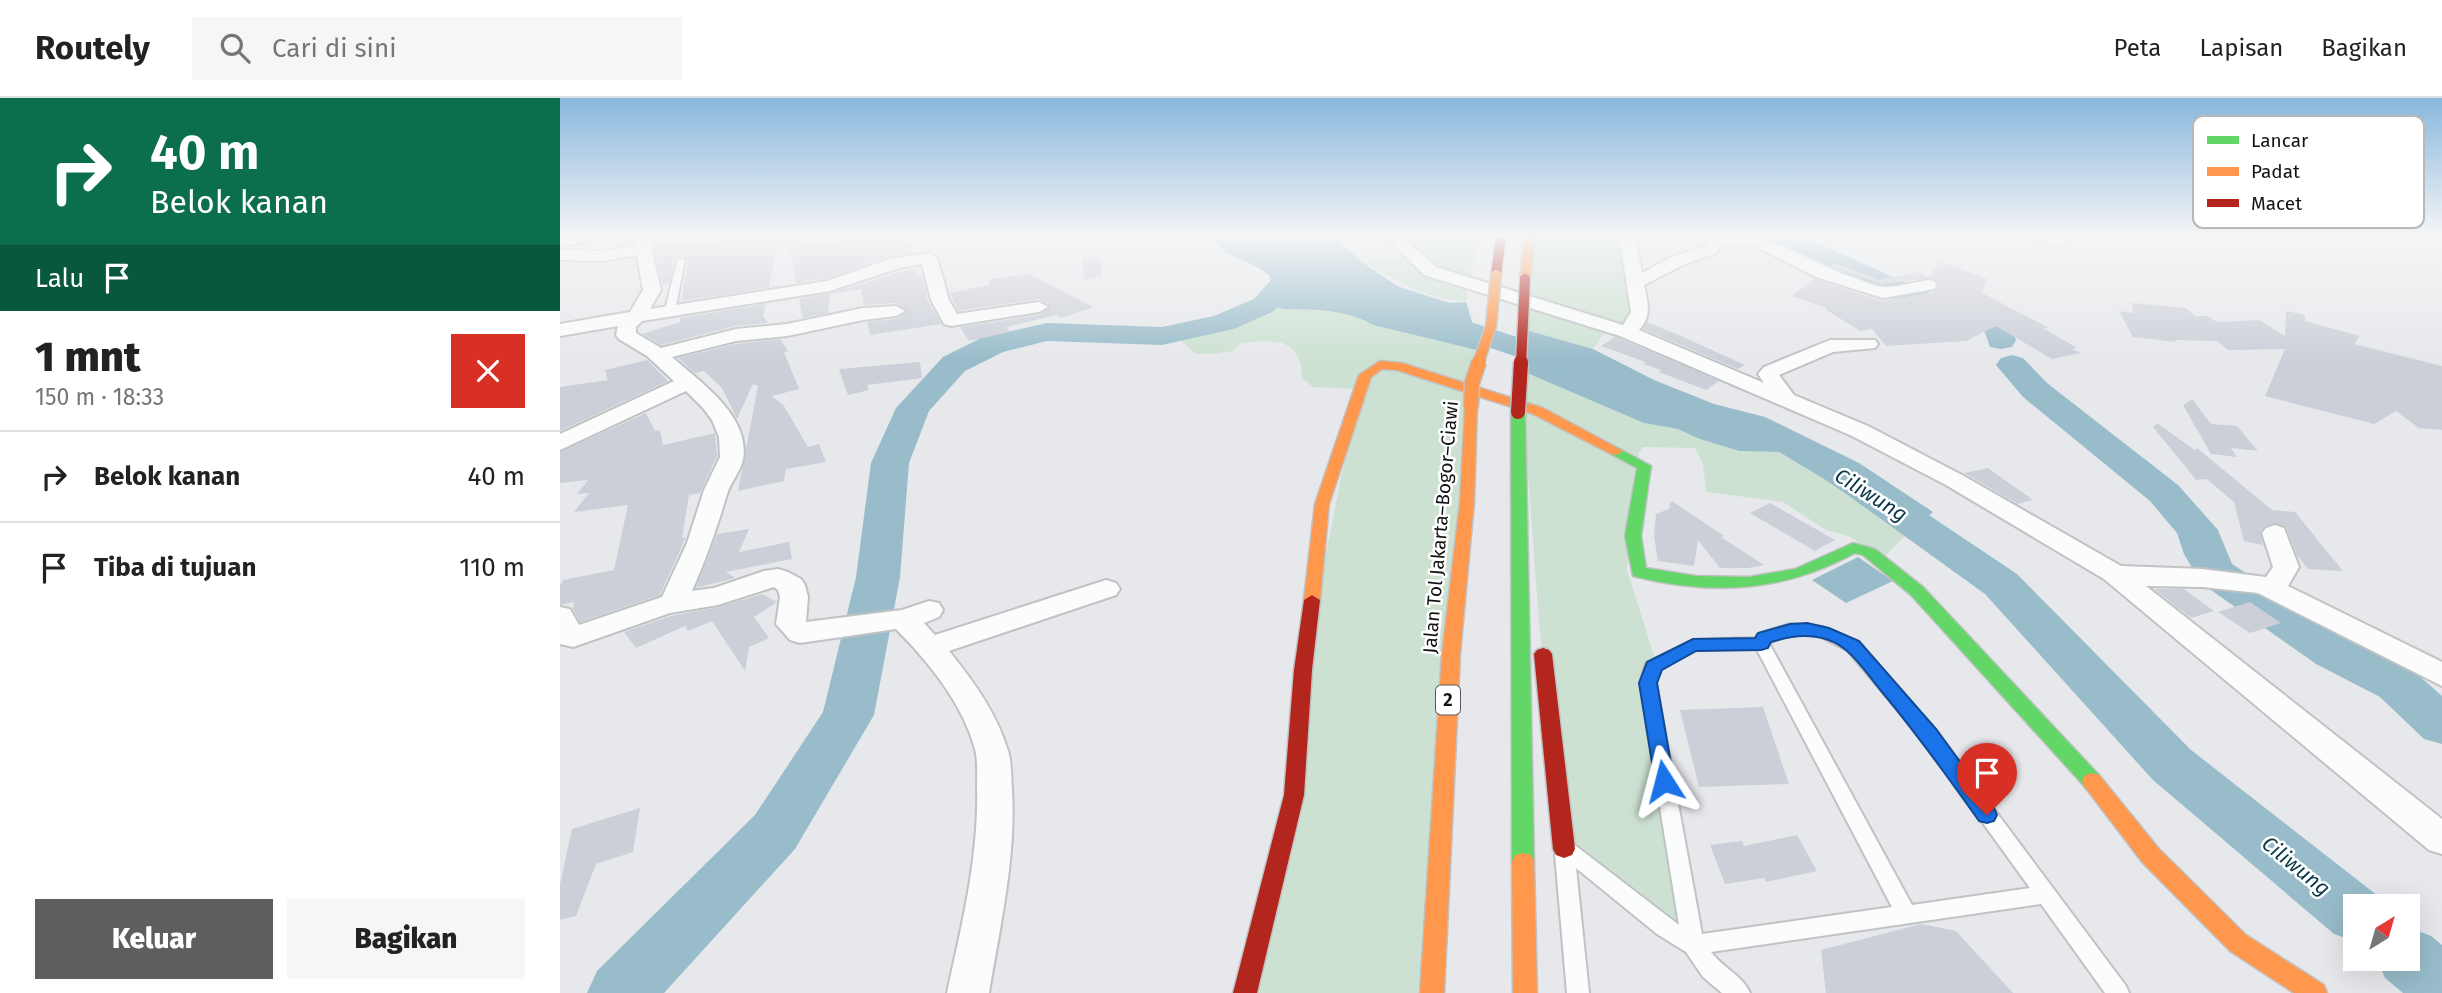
<!DOCTYPE html>
<html lang="id">
<head>
<meta charset="utf-8">
<style>
	:root { --surface:#fff; --page:#f6f6f6; --text:#222; --muted:#767676; --line:#e0e0e0; --accent:#5d5e60 }
	body { margin:0; font-family:"Fira Sans",sans-serif; background:var(--page); color:var(--text); height:100vh; display:flex; flex-direction:column; font-size:26px; white-space:nowrap }
	* { box-sizing:border-box; margin:0 }
	p { font-size:23px; color:var(--muted) }
	.icon { flex:none; width:38px; height:38px; fill:none; stroke:currentColor; stroke-width:2; stroke-linecap:round; stroke-linejoin:round }
	.map { position:relative; flex:1; overflow:hidden }
	.sheet { display:flex; flex-direction:column; background:var(--surface); width:560px }
	.sheet>* { flex:none }
	.hud { background:#0b6e4f; color:#fff; overflow:hidden }
	.needle { width:46px; rotate:37deg }
	.fabs { position:absolute; left:1783px; top:796px; display:grid; gap:14px }
	.fabs a { display:grid; place-items:center; width:77px; height:77px; border-radius:0px; background:var(--surface); box-shadow:0 7px 28px #0002; font-size:35px }
	.pin { position:absolute; display:grid; place-items:center; width:60px; height:60px; color:#fff; margin:-72px -30px; border-radius:50% 50% 50% 0; rotate:-45deg; box-shadow:0 0 7px #0007 }
	.pin .icon { rotate:45deg }
	.me { position:absolute; width:77px; margin:-38px; rotate:351deg; stroke-linejoin:round; filter:drop-shadow(0 0 5px #0008) }
	.turn { display:flex; align-items:center; gap:24px; height:147px; padding:0 35px; font-size:32px }
	.turn .icon { width:91px; height:91px; stroke-width:2.5 }
	.turn b { display:block; font-size:49px; line-height:60px }
	.then { display:flex; align-items:center; height:66px; padding:0 35px; background:#0003; gap:14px; font-size:26px }
	.round { display:grid; place-items:center; flex:none; width:74px; height:74px; border-radius:0px; background:var(--page) }
	.overview { display:flex; align-items:center; justify-content:space-between; height:119px; padding:0 35px }
	h1 { font-size:42px; font-weight:800; line-height:52px }
	.button { display:flex; gap:14px; margin-top:auto; padding:14px 35px }
	.button a { flex:1; height:80px; border-radius:0px; background:var(--accent); color:#fff; font-size:28px; font-weight:800; line-height:80px; text-align:center }
	.button a+a { background:var(--page); color:var(--text) }
	ul { padding:0; list-style:none }
	li { display:flex; align-items:center; gap:21px; height:91px; padding:0 35px; border-top:2px solid var(--line) }
	li div { flex:1 }
	li b { display:block; font-size:26px }
	li em { font-style:normal }
	header { display:flex; align-items:center; gap:42px; box-sizing:border-box; height:98px; padding:0 35px; background:var(--surface); border-bottom:2px solid var(--line) }
	header strong { font-size:33px }
	nav { display:flex; gap:38px; margin-inline-start:auto; font-size:24px }
	.search { width:490px; height:63px; background:var(--page); display:flex; align-items:center; gap:18px; box-sizing:border-box; padding:0 24px; border-radius:0px; color:var(--muted); font-size:26px }
	main { display:flex; flex:1; min-height:0 }
	.map>svg:first-child { display:block }
</style>
</head>
<body>
<header>
<strong>Routely</strong>
<div class="search"><svg class="icon" aria-label="search" viewBox="0 0 24 24"><circle cx="10" cy="10" r="6"/><path d="M15 15l6 6"/></svg>Cari di sini</div>
<nav><a>Peta</a><a>Lapisan</a><a>Bagikan</a></nav>
</header>
<main>
<section class="sheet">
<div class="hud">
<div class="turn"><svg class="icon" aria-label="right" viewBox="0 0 24 24"><path d="M7 20v-9h11M14 6l5 5-5 5"/></svg><div><b>40 m</b>Belok kanan</div></div>
<div class="then">Lalu<svg class="icon" aria-label="arrive" viewBox="0 0 24 24"><path d="M6 21V4h12l-3 4 3 4H6"/></svg></div>
</div>
<div class="overview"><div><h1>1 mnt</h1><p>150 m · 18:33</p></div><a class="round" style="background:#d93025;color:#fff"><svg class="icon" aria-label="close" viewBox="0 0 24 24"><path d="M6 6l12 12M18 6L6 18"/></svg></a></div>
<ul>
<li><svg class="icon" aria-label="right" viewBox="0 0 24 24"><path d="M7 20v-9h11M14 6l5 5-5 5"/></svg><div><b>Belok kanan</b></div><em>40 m</em></li>
<li><svg class="icon" aria-label="arrive" viewBox="0 0 24 24"><path d="M6 21V4h12l-3 4 3 4H6"/></svg><div><b>Tiba di tujuan</b></div><em>110 m</em></li>
</ul>
<div class="button"><a>Keluar</a><a>Bagikan</a></div>
</section>
<div class="map">
<svg width="1882" height="895" viewBox="0 0 1882 895">
	<rect width="100%" height="100%" fill="#e7e8eb"/>
	<path fill="#cde1d2" d="M827,138H917L911,182L860,164Z
		M970,138H1063C1077,166 1076,198 1071,228L1049,229L1033,251L962,231Z
		M844,159L858,170L908,187L906,203C870,203 837,183 807,165Z
		M712,209C745,211 783,210 813,227L921,253L873,895H691L743,569L799,291L753,289L742,280L741,266L734,252L723,245L704,243L681,245L673,253L655,256H636L622,244L624,237L657,235L691,222Z
		M960,272L1084,325L1118,331L1179,353L1218,354L1264,381L1346,437L1324,459L1288,438L1266,432L1223,404L1146,394L1143,366L1135,350L1083,349L1079,354L1067,472L1097,567L1092,569L1133,847L1004,751L979,524Z"/>
	<path fill="#98bcca" d="M655,138H772L805,166L837,188L889,205L906,204L921,253L813,227C796,217 778,214 759,212C741,211 719,214 703,204L713,187L708,174L667,155L656,145Z
		M962,231L1033,251L1094,282L1154,306L1205,319L1299,365L1373,414L1346,437L1264,381L1219,354L1179,353L1140,341L1118,331L1084,325L960,272Z
		M1298,459L1333,483L1286,505L1252,482Z"/>
	<g fill="none" stroke-linecap="round" stroke-linejoin="round">
		<path fill="#98bcca" fill-rule="evenodd" d="M674,138H700L697,145L739,173L743,179L714,213L674,231L602,247L487,243L443,254L405,273L369,313L349,365L340,479L314,617L235,751L104,895H27L37,873L195,717L263,614L296,479L311,365L336,310L383,259L421,240L487,225L602,229L654,218L694,201L713,180L674,152L670,147Z
			M1207,138H1241L1378,199L1415,197L1425,200L1447,217L1456,242L1452,249L1441,251L1430,249L1422,226L1409,216C1366,222 1333,201 1297,180C1270,166 1239,156 1211,143Z
			M886,216L1015,258L1020,265L1015,272L1004,275L875,231L871,225L875,219Z
			M1452,257L1463,260L1487,285L1618,387L1658,432L1672,466L1790,542L1856,575L1882,598V646L1864,641L1820,599L1756,566L1641,485L1624,456L1617,435L1590,403L1463,299L1436,267L1441,260Z
			M1310,383L1324,387L1457,476L1631,652L1818,798L1823,808H1796V844L1774,836L1593,682L1425,496L1296,403L1290,395L1296,387Z
			M1848,829L1871,838L1882,847V895H1843L1825,880L1817,861H1848Z"/>
	</g>
	<path fill="#cccfd8" d="M173,138H219L209,190L121,203L128,163L119,157L115,159L109,186L103,187L95,155L96,145L117,142L116,147L170,142Z
		M306,138H343L355,154L329,159L266,180L236,185L228,141L258,146Z
		M540,159L542,178L524,181L522,161Z
		M1380,163L1427,181L1422,195L1489,230H1483L1517,250L1512,251L1521,255L1492,261L1436,228L1406,243L1326,248L1312,231L1300,233L1265,211L1267,210L1232,198L1254,181L1322,203L1374,194L1380,187L1374,180L1322,186L1271,168L1274,165L1319,182L1359,174L1369,180Z
		M351,171L362,178L368,203L381,226L310,237L307,224L336,221L347,212L336,205L304,207L301,191L270,196L268,215L243,220L239,201L271,195Z
		M470,176L533,209L501,220L496,217L447,229L450,234L409,243L400,229L479,217L490,208L479,201L398,213L390,195L429,187L430,181Z
		M1572,205L1626,210L1635,218H1648L1657,224L1699,222L1725,238L1726,213L1745,217V223L1800,238L1794,246L1882,268V332L1859,330L1836,313L1814,326L1705,298L1725,251L1668,252L1657,243L1615,242L1617,244L1573,239L1559,213L1573,215Z
		M206,206L203,218L208,225L175,228L101,247L82,236L120,224V220Z
		M1087,224L1114,235L1185,267L1178,271L1083,231Z
		M1055,239L1059,240L1159,283L1146,292L1099,274L1101,272L1083,266L1086,264L1041,248Z
		M220,241L228,253L224,254L239,291L212,298L224,308L248,349L259,346L266,364L226,371L224,383L178,393L198,288L193,286L177,321L162,290L144,273L135,275L118,260L176,246Z
		M87,262L108,283L0,333V289L48,282L45,272Z
		M360,264L362,280L307,287L309,292L288,297L279,271Z
		M1632,301L1651,326L1677,328L1698,353L1671,350L1677,359L1651,356L1623,307Z
		M86,315L95,333L100,332L103,347L155,335L157,358L140,395L129,397L122,440L126,439L100,497L20,524L13,511L14,504L0,507V488L3,482L54,472L68,407L14,414L29,395L17,396L28,382L0,385V354Z
		M1597,325L1635,352L1637,350L1712,412L1735,414L1783,473L1748,471L1737,457L1726,429L1716,425L1705,428L1700,433L1703,447L1684,443L1674,404L1647,381L1636,382L1593,329Z
		M1428,370L1449,385L1473,402L1458,406L1404,375Z
		M1112,403L1164,438L1161,439L1204,467L1188,470H1160L1138,442L1134,468L1098,463L1094,438L1096,416L1111,410L1109,407Z
		M1210,405L1275,442L1255,453L1190,415Z
		M189,431L179,454L229,444L232,461L166,474L175,480L136,490L157,436Z
		M1594,491H1624L1654,513L1631,520Z
		M202,496L217,504L194,519L209,540L189,549L185,573L152,523L128,533L125,528L76,550L64,534L111,518L159,509Z
		M1690,504L1721,525L1690,535L1658,514Z
		M1203,609L1229,686L1139,689L1120,612Z
		M80,710L73,754L36,766L16,818L0,822V786L12,731Z
		M1237,737L1257,773L1206,784L1204,780L1165,786L1150,747L1182,743L1184,748Z
		M1361,826L1396,833L1453,895H1266L1261,852Z"/>
	<g fill="none" stroke-linecap="round" stroke-linejoin="round">
		<defs>
			<path id="lane" d="M118,160L125,162L115,212L110,215L105,212Z
				M1230,526L1263,529L1299,544L1375,632L1566,888L1569,895H1545L1481,806L1151,854C1162,869 1183,878 1190,895H1162L1143,879L1126,854L1097,836L1016,770L1029,895H1007L995,756L998,750L1009,746L1016,748L1119,827L1080,585L1086,565L1133,542L1196,540L1198,536ZM1231,536L1259,538L1287,552L1363,642L1470,790L1352,807L1209,545ZM1196,550L1332,809L1142,836L1096,585L1099,572L1136,552Z"/>
			<path id="street" d="M0,138H41L33,143L0,148Z
				M73,138H89L94,151L92,154L101,192L90,211L267,183L330,161L369,155L377,160L389,202L397,216L479,204L488,209L479,214L391,228L384,226L371,202L362,166L339,170L270,193L82,223L76,229V235L101,250L176,231L227,226L303,210L336,208L345,213L336,218L303,222L227,238L176,243L112,259C140,284 191,318 183,362C180,374 171,384 167,396C157,430 146,461 132,493L154,490L204,473L218,471L228,474L241,481L245,487L248,499L246,524L342,512L369,503L379,505L383,512L379,519L364,525L375,537L546,482L556,485L560,491L556,497L389,553C412,581 436,614 447,650C452,663 451,678 452,692C456,761 440,828 429,895H387C402,826 419,759 417,688C417,676 418,663 415,651C403,606 368,563 336,531L240,545L230,542L216,526L220,499L218,492L214,489L158,507L110,515L13,549L0,546V509L10,511L19,527L102,499L127,445L144,392L160,359L159,339L152,322L143,310L126,293L0,352V336L114,283L87,258L59,241L56,237L58,228L0,238V226L70,214L83,192L77,157L43,163L0,162V152L43,153L75,148Z
				M825,138H842L876,169L1063,227L1071,214L1061,149L1055,138H1071L1077,149L1082,175L1111,159L1144,149L1148,141C1201,125 1247,165 1295,180C1304,183 1316,189 1326,189C1339,189 1355,184 1368,182L1374,183L1377,187L1374,191L1323,200L1256,179L1195,148L1165,146L1160,147L1156,155L1123,167L1084,187C1088,206 1092,218 1079,232L1204,285L1198,276L1204,269L1270,242H1315L1318,246L1315,250L1273,254L1219,277L1234,297L1308,328L1402,377L1561,468L1642,471L1706,479L1713,469L1702,435L1706,430L1715,427L1724,430L1739,469L1728,488L1882,564V588L1698,495L1642,489L1586,488L1882,721V756L1869,752L1544,481L1386,387L1292,338L1060,238L864,177Z
				M1468,138H1514L1497,147L1470,141Z"/>
			<path id="fast" d="M958,310L965,314L974,764L971,771L963,773L955,771L952,764L951,314Z
				M1056,349L1091,368L1081,438L1086,470L1136,478L1189,479L1235,471L1293,445L1315,451L1363,489L1539,677L1542,683L1539,689L1532,691L1525,689L1351,497L1303,457L1295,455C1224,494 1151,498 1073,478L1065,438L1077,370L1051,356L1049,353Z"/>
			<path id="slow" d="M965,138H975L970,181L965,184L960,181Z
				M820,263L842,265L983,310L1063,353L1056,357L1051,356L973,316L837,272L822,271L811,279L769,406L760,502L752,507L746,506L744,502L755,406L799,277Z
				M911,305L917,309L914,404L900,556L884,895H860L882,556L900,404L905,309Z
				M1532,675L1539,677L1599,751L1686,837L1764,887L1767,895H1734L1670,853L1583,765L1525,689L1522,683L1525,677Z
				M963,755L971,757L974,764L977,895H953L952,764L955,757Z"/>
			<path id="jam" d="M936,138H946L941,177L936,180L931,177Z
				M752,497L760,502L752,572L744,697L697,895H673L724,697L734,572L744,502Z
				M983,550L989,552L992,556L1015,751L1012,757L1004,760L996,757L993,751L974,556L977,552Z"/>
		</defs>
		<use href="#lane" stroke="#c0c2c3" stroke-width="4"/>
		<use href="#street" stroke="#c0c2c3" stroke-width="4"/>
		<use href="#fast" stroke="#c0c2c3" stroke-width="3"/>
		<use href="#slow" stroke="#c0c2c3" stroke-width="3"/>
		<use href="#jam" stroke="#c0c2c3" stroke-width="3"/>
		<use href="#lane" fill="#fbfcfc" fill-rule="evenodd"/>
		<use href="#street" fill="#fbfcfc" fill-rule="evenodd"/>
		<use href="#fast" fill="#63d668" fill-rule="evenodd"/>
		<use href="#slow" fill="#ff974d" fill-rule="evenodd"/>
		<use href="#jam" fill="#b3261e" fill-rule="evenodd"/>
		<defs>
			<path id="slow-bridge-far1" d="M918,266L931,228L936,177"/>
			<path id="slow-bridge" d="M911,309L912,285L919,264"/>
			<path id="jam-bridge-far1" d="M961,266L965,181"/>
			<path id="jam-bridge" d="M958,314L961,264"/>
		</defs>
		<use href="#slow-bridge-far1" stroke="#c0c2c3" stroke-width="13" stroke-linecap="butt"/>
		<use href="#slow-bridge" stroke="#c0c2c3" stroke-width="17" stroke-linecap="butt"/>
		<use href="#jam-bridge-far1" stroke="#c0c2c3" stroke-width="13" stroke-linecap="butt"/>
		<use href="#jam-bridge" stroke="#c0c2c3" stroke-width="17" stroke-linecap="butt"/>
		<use href="#slow-bridge-far1" stroke="#ff974d" stroke-width="10"/>
		<use href="#slow-bridge" stroke="#ff974d" stroke-width="14"/>
		<use href="#jam-bridge-far1" stroke="#b3261e" stroke-width="10"/>
		<use href="#jam-bridge" stroke="#b3261e" stroke-width="14"/>
	</g>
	<linearGradient id="sky" x2="0" y2="1"><stop stop-color="#88b7dc"/><stop offset="0.52" stop-color="#f4f5f6"/><stop offset="1" stop-color="#f4f5f6" stop-opacity="0"/></linearGradient>
	<rect width="1882" height="263" fill="url(#sky)"/>
	<path fill="#1a73e8" stroke="#114b97" stroke-width="2" d="M1247,525L1269,530L1299,543L1376,631L1434,710L1437,717L1434,723L1427,725L1419,723C1388,679 1357,636 1322,594C1311,581 1300,564 1287,553C1265,534 1236,536 1211,544L1208,550L1201,552L1136,553L1102,572L1097,585L1114,683L1111,689L1104,691L1096,689L1079,585L1087,564L1133,541L1195,540L1198,535L1230,526Z"/>
	<g text-anchor="middle" stroke-width="5" stroke-linejoin="round" paint-order="stroke">
		<rect fill="#fff" stroke="#5a5a5b" stroke-width="2" x="876" y="587.5" width="24" height="29" rx="5"/>
		<g font-size="18" font-weight="bold" fill="#131315">
			<text x="888" y="608">2</text>
		</g>
		<g font-size="19" fill="#131315" stroke="#fff">
			<text transform="translate(880 429) rotate(-85)" y="7">Jalan Tol Jakarta–Bogor–Ciawi</text>
		</g>
		<g font-size="21" font-style="italic" fill="#093947" stroke="#fff">
			<text transform="translate(1311 397) rotate(32)" y="7">Ciliwung</text>
			<text transform="translate(1736 768) rotate(39)" y="7">Ciliwung</text>
		</g>
	</g>
	<rect x="1633" y="18" width="231" height="112" rx="10" fill="#fff" stroke="#b8b8b9" stroke-width="2"/>
	<rect x="1647" y="38" width="32" height="8" fill="#63d668"/>
	<rect x="1647" y="69" width="32" height="9" fill="#ff974d"/>
	<rect x="1647" y="101" width="32" height="8" fill="#b3261e"/>
	<g font-size="19" fill="#131315">
		<text x="1691" y="49">Lancar</text>
		<text x="1691" y="80">Padat</text>
		<text x="1691" y="112">Macet</text>
	</g>
</svg>
<div class="fabs">
<a><svg class="needle" viewBox="-14 -14 28 28"><path d="M0-13l5 13h-10z" fill="#e53935"/><path d="M0 13l5-13h-10z" fill="#767676"/></svg></a>
</div>
<div class="pin" style="left:1427px;top:717px;background:#d93025"><svg class="icon" aria-label="arrive" viewBox="0 0 24 24"><path d="M6 21V4h12l-3 4 3 4H6"/></svg></div>
<svg class="me" style="left:1104px;top:683px" viewBox="-20 -20 40 40"><path d="M0-17L14 15 0 8-14 15z" fill="#1a73e8" stroke="#fff" stroke-width="4"/></svg>
</div>
</main>
</body>
</html>
